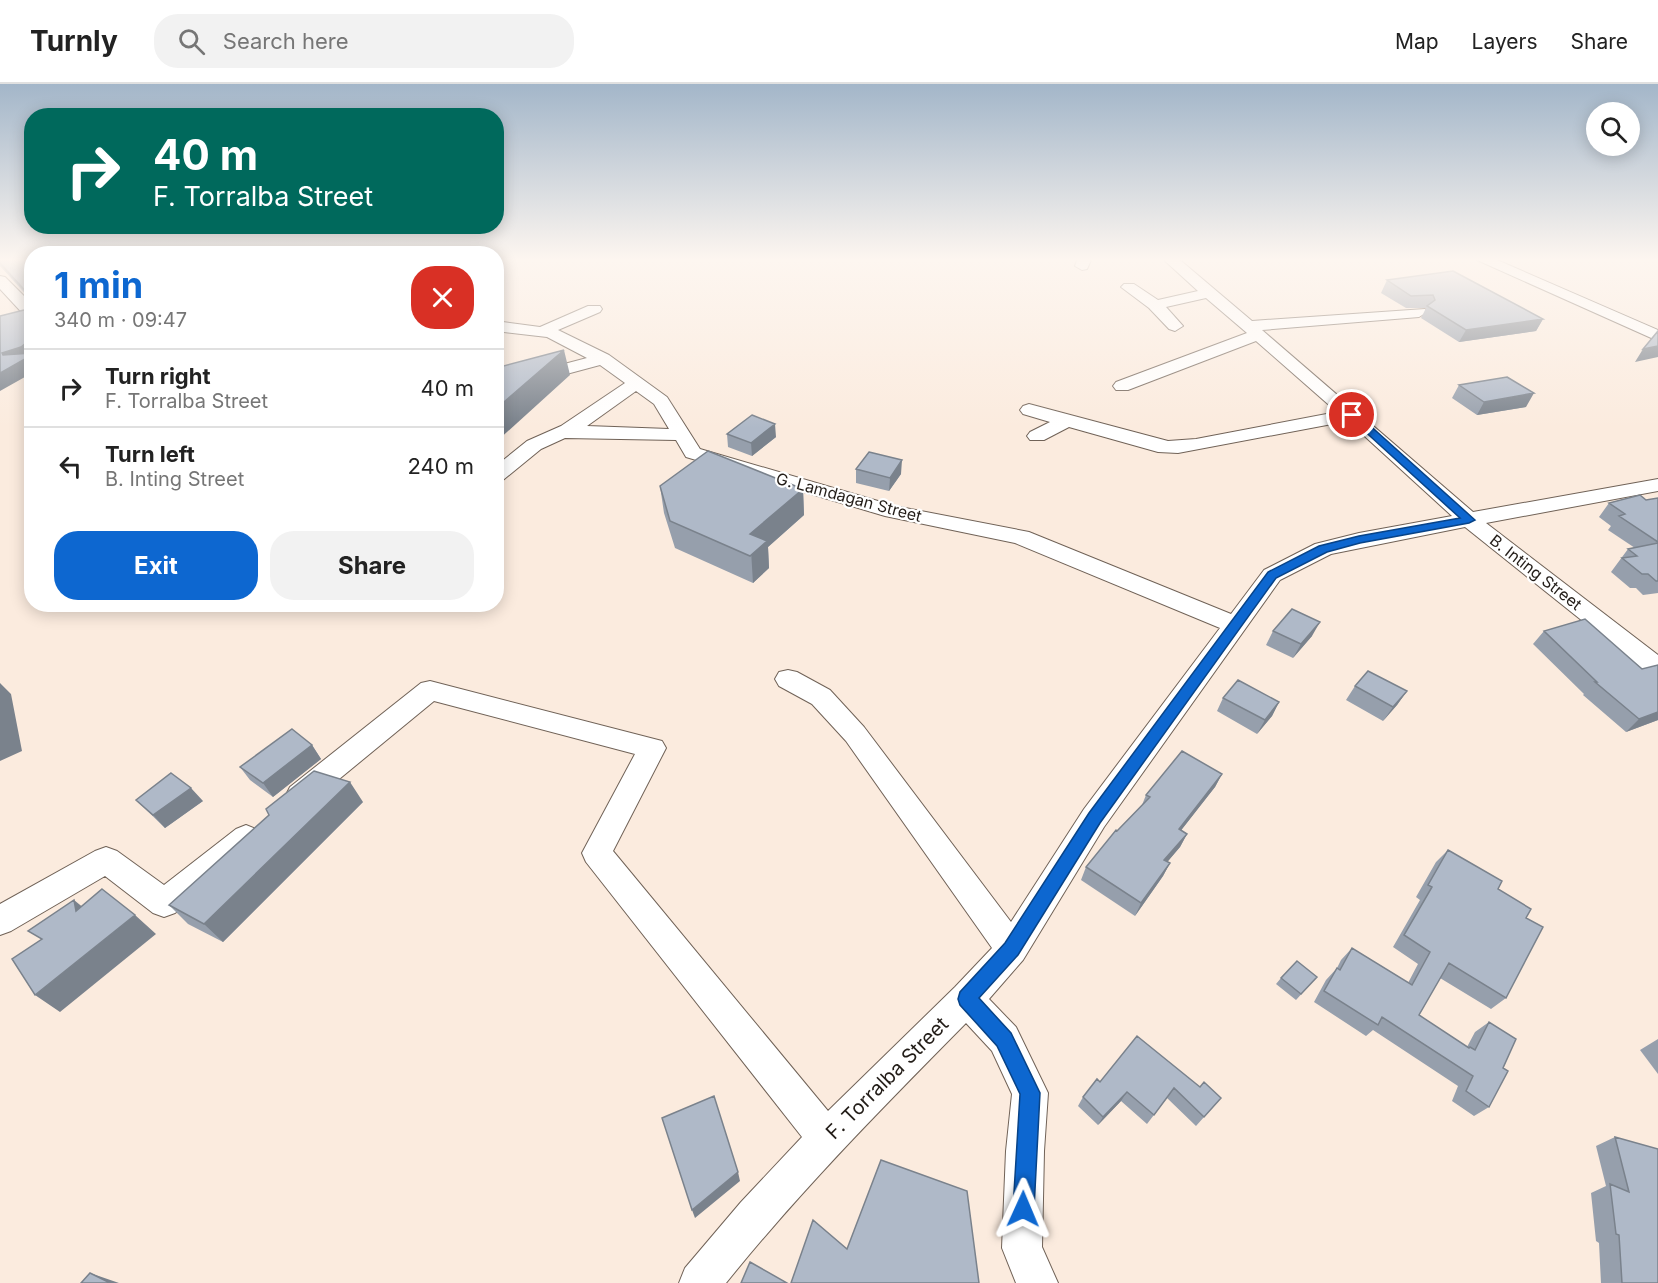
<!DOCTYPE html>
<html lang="en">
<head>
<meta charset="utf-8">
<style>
	:root { --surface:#fff; --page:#f2f2f2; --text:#222; --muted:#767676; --line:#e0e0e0; --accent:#0d67d0 }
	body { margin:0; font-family:Inter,sans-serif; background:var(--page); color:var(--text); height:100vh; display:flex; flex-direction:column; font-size:22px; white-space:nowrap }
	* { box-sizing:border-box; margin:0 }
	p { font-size:20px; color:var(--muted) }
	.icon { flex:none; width:33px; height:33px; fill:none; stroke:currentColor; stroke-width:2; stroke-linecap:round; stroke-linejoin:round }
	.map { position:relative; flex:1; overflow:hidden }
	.panel { position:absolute; left:24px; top:162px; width:480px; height:366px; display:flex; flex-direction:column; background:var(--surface); border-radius:24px; box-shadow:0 3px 15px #0003 }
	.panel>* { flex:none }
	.banner { position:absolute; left:24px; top:24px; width:480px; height:126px; border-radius:24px; box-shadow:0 3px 15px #0003; background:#00695c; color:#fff; overflow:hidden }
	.buttons { position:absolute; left:1586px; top:18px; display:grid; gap:12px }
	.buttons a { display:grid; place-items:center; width:54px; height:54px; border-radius:50%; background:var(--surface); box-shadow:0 3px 15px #0003; font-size:30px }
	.pin { position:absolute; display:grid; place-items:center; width:51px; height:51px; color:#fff; margin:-26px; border:3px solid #fff; border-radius:50%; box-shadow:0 2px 6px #0007 }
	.me { position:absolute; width:66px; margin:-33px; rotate:1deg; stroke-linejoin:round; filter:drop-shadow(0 0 4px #0008) }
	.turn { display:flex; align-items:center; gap:21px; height:126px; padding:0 30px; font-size:27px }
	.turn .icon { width:78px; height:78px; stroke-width:2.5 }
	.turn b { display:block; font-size:42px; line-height:51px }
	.round { display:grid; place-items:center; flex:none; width:63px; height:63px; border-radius:24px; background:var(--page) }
	.summary { display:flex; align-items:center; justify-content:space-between; height:102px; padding:0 30px }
	h1 { font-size:36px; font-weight:700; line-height:45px; color:var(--accent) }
	.action { display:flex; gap:12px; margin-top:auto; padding:12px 30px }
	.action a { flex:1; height:69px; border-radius:24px; background:var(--accent); color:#fff; font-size:24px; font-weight:700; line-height:69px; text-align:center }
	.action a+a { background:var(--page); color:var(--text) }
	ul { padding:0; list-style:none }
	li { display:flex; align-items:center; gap:18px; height:78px; padding:0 30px; border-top:2px solid var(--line) }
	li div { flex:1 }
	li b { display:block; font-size:22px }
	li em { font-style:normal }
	header { display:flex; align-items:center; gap:36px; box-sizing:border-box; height:84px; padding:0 30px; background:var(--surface); border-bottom:2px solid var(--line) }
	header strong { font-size:28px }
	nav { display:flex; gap:33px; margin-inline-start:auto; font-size:21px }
	.search { width:420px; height:54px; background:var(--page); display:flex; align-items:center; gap:15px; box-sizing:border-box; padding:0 21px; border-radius:24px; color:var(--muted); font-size:22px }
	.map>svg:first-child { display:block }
</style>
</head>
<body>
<header>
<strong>Turnly</strong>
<div class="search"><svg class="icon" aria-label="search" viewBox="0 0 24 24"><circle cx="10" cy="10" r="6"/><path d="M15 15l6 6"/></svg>Search here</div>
<nav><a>Map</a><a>Layers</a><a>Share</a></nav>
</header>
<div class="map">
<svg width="1658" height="1199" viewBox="0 0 1658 1199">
	<rect width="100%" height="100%" fill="#fbebde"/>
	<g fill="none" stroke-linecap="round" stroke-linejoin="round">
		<defs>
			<path id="minor" d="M1077,176H1091L1087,185L1082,186L1075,182Z
				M1164,176H1180L1252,237L1425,225L1427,228L1419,233L1262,246L1473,428L1658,395V407L1486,439L1658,571V593L1649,590L1465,443L1331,470L1280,496L1104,743L1023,876L989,915L1016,943L1048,1009L1044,1067L1042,1163L1058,1199H1016L1002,1164L1006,1067L1012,1010L992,967L966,939C883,1023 800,1107 726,1199H679L685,1184L741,1118L802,1053L586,778L582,769L635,670L434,617L310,719L300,723L290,719L286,711L290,703L421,599L430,597L662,657L666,664L613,767L828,1027L955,903L992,864L846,657L812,620L779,602L775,595L779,588L788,586L797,588L830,606L864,643L1011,838L1084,725L1220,544L1015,459L885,432L686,373L676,356L565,354L541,365L503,396L496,398V382L527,357L561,342L625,299L600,281L496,309V298L587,274L547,253L496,247V237L540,243L588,222H600L602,225L600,228L558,246L609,271L667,313L700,365L895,422L1029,448L1231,530L1264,486L1315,460L1359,449L1452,432L1348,337L1178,369L1158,368L1069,343L1044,356H1030L1027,352L1030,348L1050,338L1023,330L1020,326L1023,322L1029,320L1168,357L1196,355L1337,328L1256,257L1128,306H1116L1113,302L1116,298L1247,249L1206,214L1166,223L1183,242L1175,247L1169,245L1149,224L1121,203L1124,200H1134L1158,216L1198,207ZM636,307L654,320L669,345L587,342Z
				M1477,176H1497L1658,246V257Z
				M0,192L5,193L32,220V235L26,233L0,205Z
				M246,741L256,745L261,754L256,763L175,829L164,833L153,829L105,792L11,847L0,851V820L95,767L106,763L117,767L164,801L236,745Z"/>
		</defs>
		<use href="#minor" stroke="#706257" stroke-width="2"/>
		<use href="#minor" fill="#fff" fill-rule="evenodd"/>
	</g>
	<path fill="#969fac" d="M0,176H32V217L0,182Z
		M1387,196L1543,235L1536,247L1459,258L1421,234L1426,224H1406L1381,209Z
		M1459,301L1526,323L1477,331L1452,314Z
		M727,350L776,353L752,372L728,363Z
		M856,385L901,390L889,407L856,399Z
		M660,402L803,405L804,431L768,463L769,484L753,499L675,464L664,429Z
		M1658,414V509L1643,511L1636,504H1630L1611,488L1628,465L1635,464L1608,446L1611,442L1599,433L1609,419L1646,416Z
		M1273,547L1312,552L1293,574L1266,561Z
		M1544,547L1642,585L1658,636L1626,648L1583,611L1584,610L1533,560Z
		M1355,602L1407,607L1397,621L1383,637L1346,616Z
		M1223,614L1279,618L1272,632L1257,650L1217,627Z
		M312,661L321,675L273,713L250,696L240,683Z
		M1222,690L1215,703L1181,746L1187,750L1180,763L1167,778L1170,779L1163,792L1135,832L1081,796L1086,783L1117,747L1142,721L1146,711Z
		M136,716L203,717L165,744Z
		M363,718L223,858L188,840L169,821L269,731Z
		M1448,766L1498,805L1526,834L1506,914L1491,925L1440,894L1419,931L1467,963L1475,948L1489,938L1503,984L1489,1023L1474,1032L1452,1017L1458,1002L1373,946L1366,952L1314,918L1326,896L1337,884L1341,876L1352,864L1408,899L1418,880L1393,863L1420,816L1416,813L1436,778Z
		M1317,893L1296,916L1276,900L1281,894Z
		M1658,955V990L1640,966Z
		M1100,998L1200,1003L1221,1014L1196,1042L1167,1014L1147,1040L1121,1017L1098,1041L1078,1022L1083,1013Z
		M1615,1053L1658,1199H1601L1599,1159L1596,1157L1591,1109L1606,1102L1596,1062Z"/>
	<path fill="#7a828c" d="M1543,235L1536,247L1459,258L1466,246Z
		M32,254V289L0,307V289L2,269Z
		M1658,262V273L1635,278L1643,265Z
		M564,266L570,291L496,358V325Z
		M1534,309L1526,323L1477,331L1484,318Z
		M775,340L776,353L752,372L751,359Z
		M902,376L901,390L889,407L890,394Z
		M803,405L804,431L768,463L769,484L753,499L750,450Z
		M1320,538L1312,552L1293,574L1301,560Z
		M0,599L11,610L22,667L0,677Z
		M1407,607L1397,621L1383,637L1393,623Z
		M1279,618L1272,632L1257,650L1265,636Z
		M1658,628V636L1626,648L1639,635Z
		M312,661L321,675L273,713L263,699Z
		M1222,690L1215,703L1172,758L1179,745Z
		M350,698L363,718L223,858L204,840Z
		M191,704L203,717L165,744L153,731Z
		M1187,750L1180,763L1158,789L1164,776Z
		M1170,779L1163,792L1135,832L1141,819Z
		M74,816L96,834L76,827Z
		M135,831L156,850L60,928L35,911Z
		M1127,1008L1121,1017L1098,1041L1103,1033Z
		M738,1088L740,1097L695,1134L692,1126Z
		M90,1189L119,1199H110Z"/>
	<path fill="#afb9c8" stroke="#7a828c" stroke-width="1.5" d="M0,176H32V211H29L0,179Z
		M1453,187L1543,235L1466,246L1427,222L1435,216L1433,211L1411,212L1387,196Z
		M32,222V254L21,263L2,269L3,271L32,269V271L0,289V232L24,226Z
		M1658,247V262L1643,265Z
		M564,266L496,325V284Z
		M1507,293L1534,309L1484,318L1459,301Z
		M752,331L775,340L751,359L727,350Z
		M708,367L803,405L750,450L767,457L750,472L670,437L660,402Z
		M869,368L902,376L890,394L856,385Z
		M1640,411L1646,416L1658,414V458L1619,432L1625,430L1609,419Z
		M1658,459V497H1656L1648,490H1642L1622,474L1637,472L1628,465Z
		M1292,525L1320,538L1301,560L1273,547Z
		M1585,535L1642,585L1658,581V628L1639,635L1595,598H1597L1544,547Z
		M1368,587L1407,607L1393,623L1355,602Z
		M1238,596L1279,618L1265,636L1223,614Z
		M292,645L312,661L263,699L240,683Z
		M1182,667L1222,690L1179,745L1187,750L1164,776L1170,779L1141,819L1086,783L1116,746L1117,747L1150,713L1146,711Z
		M314,687L350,698L204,840L169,821L269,731L266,725Z
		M171,689L191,704L153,731L136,716Z
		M1448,766L1502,797L1498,805L1531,825L1526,834L1543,843L1506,914L1449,879L1419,931L1469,964L1470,963L1475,966L1489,938L1516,955L1503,984L1508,987L1489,1023L1466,1007L1473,992L1382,933L1378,941L1324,907L1337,884L1340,886L1352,864L1412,901L1430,868L1404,851L1432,803L1428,801Z
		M102,805L135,831L35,911L12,875L42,855L28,847L74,816L76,827Z
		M1297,877L1317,893L1301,910L1281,894Z
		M1137,952L1200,1003L1204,998L1221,1014L1204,1033L1174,1004L1154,1031L1127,1008L1103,1033L1083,1013L1097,995L1100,998Z
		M714,1012L738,1088L692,1126L662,1034Z
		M1615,1053L1658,1065V1199H1622L1619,1151L1616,1150L1610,1100L1629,1108Z
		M881,1076L967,1107L979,1199H791L813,1136L847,1165Z
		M750,1178L787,1199H741Z
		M90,1189L110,1199H81Z"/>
	<linearGradient id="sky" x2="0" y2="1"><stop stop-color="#a3b6c9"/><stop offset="0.51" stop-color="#fdf6f0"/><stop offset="1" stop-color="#fdf6f0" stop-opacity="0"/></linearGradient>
	<rect width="1658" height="344" fill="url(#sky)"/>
	<path fill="#0d67d0" stroke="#084387" stroke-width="1.5" d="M1349,329H1356L1475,436L1469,439L1360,459L1327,468L1276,494L1100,739L1018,871L979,914L1011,949L1040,1009L1034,1125L1031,1133L1023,1136L1016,1133L1013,1125L1020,1010L997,962L960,921L958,915L960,908L1005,859L1089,729L1268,488L1319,462L1359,452L1460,434L1349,333Z"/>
	<g text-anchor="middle" stroke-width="4.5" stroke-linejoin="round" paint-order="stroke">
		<g font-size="16" fill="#231d18" stroke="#fff">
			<text transform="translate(849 413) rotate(15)" y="6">G. Lamdagan Street</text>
			<text transform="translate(1536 488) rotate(38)" y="6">B. Inting Street</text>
		</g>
		<g font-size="20" fill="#231d18" stroke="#fff">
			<text transform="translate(887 994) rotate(-45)" y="7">F. Torralba Street</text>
		</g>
	</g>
</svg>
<div class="buttons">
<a><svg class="icon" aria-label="search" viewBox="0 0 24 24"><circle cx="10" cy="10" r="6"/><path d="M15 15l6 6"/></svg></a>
</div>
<div class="pin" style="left:1352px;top:331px;background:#d93025"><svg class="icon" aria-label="arrive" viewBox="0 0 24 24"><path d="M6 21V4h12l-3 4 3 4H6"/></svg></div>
<svg class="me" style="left:1023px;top:1125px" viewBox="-20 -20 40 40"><path d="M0-17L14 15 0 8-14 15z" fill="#0d67d0" stroke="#fff" stroke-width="4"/></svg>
<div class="banner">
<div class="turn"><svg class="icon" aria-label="right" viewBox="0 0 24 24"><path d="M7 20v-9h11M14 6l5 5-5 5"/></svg><div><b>40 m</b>F. Torralba Street</div></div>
</div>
<section class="panel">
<div class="summary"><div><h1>1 min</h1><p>340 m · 09:47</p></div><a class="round" style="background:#d93025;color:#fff"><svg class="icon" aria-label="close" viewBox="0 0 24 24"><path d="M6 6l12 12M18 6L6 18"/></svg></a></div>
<ul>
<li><svg class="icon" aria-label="right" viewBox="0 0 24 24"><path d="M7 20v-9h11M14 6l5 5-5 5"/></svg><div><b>Turn right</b><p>F. Torralba Street</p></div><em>40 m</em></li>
<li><svg class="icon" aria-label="left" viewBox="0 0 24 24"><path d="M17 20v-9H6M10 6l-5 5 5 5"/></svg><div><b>Turn left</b><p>B. Inting Street</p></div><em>240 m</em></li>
</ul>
<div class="action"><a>Exit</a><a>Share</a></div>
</section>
</div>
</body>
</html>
